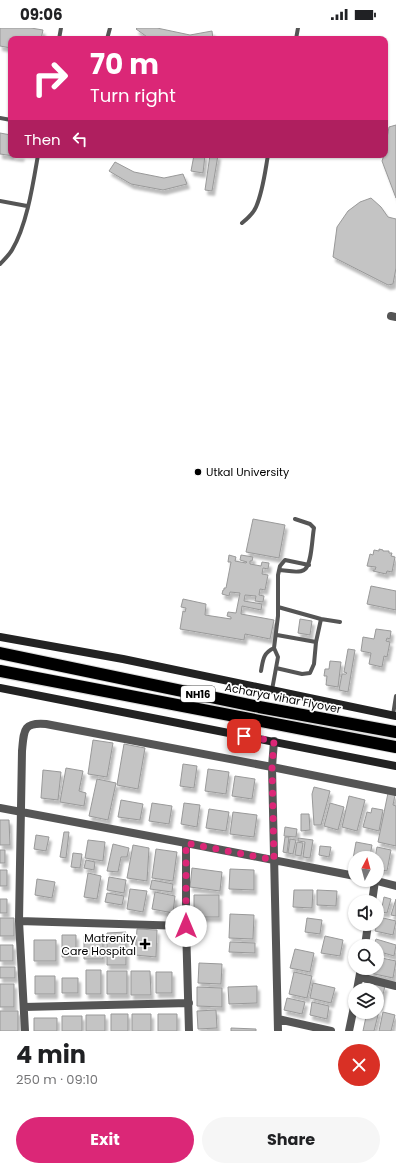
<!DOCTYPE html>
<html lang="en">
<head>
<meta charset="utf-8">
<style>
	:root { --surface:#fff; --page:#f6f6f6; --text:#202124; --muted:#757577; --accent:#db2777 }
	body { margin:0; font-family:Poppins,sans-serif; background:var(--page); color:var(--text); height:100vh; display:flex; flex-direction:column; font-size:15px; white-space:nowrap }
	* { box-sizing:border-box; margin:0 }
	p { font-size:13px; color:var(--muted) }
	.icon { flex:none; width:22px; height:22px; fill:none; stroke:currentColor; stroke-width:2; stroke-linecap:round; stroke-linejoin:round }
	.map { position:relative; height:1003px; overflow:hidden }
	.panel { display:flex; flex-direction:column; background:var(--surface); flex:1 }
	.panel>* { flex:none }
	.top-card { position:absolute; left:8px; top:8px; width:380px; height:122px; border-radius:8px; box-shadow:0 1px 3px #0004; background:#db2777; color:#fff; overflow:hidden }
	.needle { width:26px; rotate:6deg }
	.buttons { position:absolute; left:348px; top:823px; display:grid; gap:8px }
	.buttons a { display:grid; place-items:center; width:36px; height:36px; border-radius:50%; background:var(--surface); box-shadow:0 1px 3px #0004; font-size:20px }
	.pin { position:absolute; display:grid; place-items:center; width:34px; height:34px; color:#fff; margin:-17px; border-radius:8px; box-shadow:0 2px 6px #0006 }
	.me { position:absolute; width:44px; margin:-22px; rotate:0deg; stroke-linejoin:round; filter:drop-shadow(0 0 3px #0008) }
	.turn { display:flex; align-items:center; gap:14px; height:84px; padding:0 16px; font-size:18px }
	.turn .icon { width:52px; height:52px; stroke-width:2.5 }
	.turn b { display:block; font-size:28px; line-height:34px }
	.then { display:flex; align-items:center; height:38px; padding:0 16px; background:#0003; gap:8px; font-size:15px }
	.round { display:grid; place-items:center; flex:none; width:42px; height:42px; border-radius:21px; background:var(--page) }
	.summary { display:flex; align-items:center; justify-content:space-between; height:68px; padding:0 16px }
	h1 { font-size:24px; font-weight:700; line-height:30px }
	.cta { display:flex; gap:8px; margin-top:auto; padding:8px 16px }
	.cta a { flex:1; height:46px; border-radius:24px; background:var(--accent); color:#fff; font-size:16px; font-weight:700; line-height:46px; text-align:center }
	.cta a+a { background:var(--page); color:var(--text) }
	.status { display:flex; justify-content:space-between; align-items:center; height:28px; padding:0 20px; background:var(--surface); direction:ltr }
	.status svg { height:11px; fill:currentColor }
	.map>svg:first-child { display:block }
</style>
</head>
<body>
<div class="status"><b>09:06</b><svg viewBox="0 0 49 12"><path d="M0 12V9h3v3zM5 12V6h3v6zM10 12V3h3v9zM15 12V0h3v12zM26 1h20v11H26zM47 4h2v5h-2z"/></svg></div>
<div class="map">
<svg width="396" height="1003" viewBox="0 0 396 1003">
	<defs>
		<filter id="shadow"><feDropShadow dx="2.5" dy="4.5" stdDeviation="1" flood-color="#0004"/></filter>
	</defs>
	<rect width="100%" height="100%" fill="#fff"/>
	<path fill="#c4c4c4" stroke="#999" filter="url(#shadow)" d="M0,0H31L43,2L41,11H11V20L0,18Z
		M137,0H157L190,7L212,3L213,11H150L136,1Z
		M396,97V170L382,133L384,127H385V121L389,99Z
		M0,105L11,107V127H22L21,129L0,126Z
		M194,127H205L203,145L191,143Z
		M210,127H218L212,163L205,162Z
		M115,134L134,144L164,150L183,146L187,156L163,162L131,156L109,143Z
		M371,170L381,179L388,189L396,191V240L393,256L388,257L333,229L337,199L348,183L360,174Z
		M253,491L285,497L279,530L246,524Z
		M379,521L383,522V523H389V525H392L391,528L395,529L392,544L387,543L386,546L373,543V542H375L376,539L367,538L370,526L373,527L374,522L379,523Z
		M229,527L236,529L235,533L246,535L247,534L240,532L241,527L253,529L252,533H250V536L261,538L262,534L269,535L268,541L263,540L262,546L268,547L265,562L260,561L259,567L264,568L263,574L255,573L256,568L245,567L244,573L262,576L261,582L242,578L241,586L274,592L270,611L245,606L244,612L180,601L183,583L185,584L186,580L181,579L183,571L206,576L205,587L231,591V589L227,588L228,584L236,585L240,565L230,564L229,568L222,566L223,562H224V560H226L231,534H228Z
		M371,558L396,563V582L367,576Z
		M300,591L312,593L310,607L298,605Z
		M376,601L391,603L390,611L387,610L386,613L390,614L387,629L384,628L382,639L369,636L371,625L361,623L363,609L374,611Z
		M348,621L355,622L348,664L339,662L342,646H346L347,645L344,644Z
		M330,633L341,634L338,659L326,657L327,648H324L325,641H329Z
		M93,712L113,715L107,749L88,746Z
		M124,716L145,720L138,761L117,757Z
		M183,736L197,738L194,760L180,758Z
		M66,740L83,743L79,763L86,765L84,778L60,774Z
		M208,741L229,744L226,766L205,763Z
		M43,742L61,744L58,772L41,770Z
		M235,748L255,751L252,771L232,768Z
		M97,751L116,755L108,792L89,788Z
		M314,759L330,763L321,797H314L312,766Z
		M388,765L395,767L393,777L396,778V818L378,814Z
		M349,768L365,772L357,803L342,799Z
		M121,772L143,776L140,792L118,789Z
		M152,775L172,778L169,796L149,793Z
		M184,775L200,777L197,799L181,796Z
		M330,775L344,779L338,802L324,798Z
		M372,780L383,782L379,803L363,799L367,784L371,785Z
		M209,781L229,784L226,803L206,800Z
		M233,784L257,787L254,809L230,806Z
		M301,786H309L310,802L301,803Z
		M0,792H9L10,817H0Z
		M285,799L297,801L296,809L284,808Z
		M64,804H69L66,830L60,829Z
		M36,807L49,809L46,823L34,821Z
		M285,809H289L287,825L283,824Z
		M298,810L313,812L310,830L303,829L305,814L298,813Z
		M290,811L296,812L293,826L288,825Z
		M88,812L105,814L103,833L85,830Z
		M297,814L303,815L301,828L295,827Z
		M356,814L372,817L370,828H368V830L353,831Z
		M113,816L129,820L127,829H121L118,844L107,843Z
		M133,817L149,820L147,853L127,850Z
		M320,818L331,819L329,829L319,827Z
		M377,819L391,822L387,843L377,841V830H375Z
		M156,821L177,824L173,853L152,850Z
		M0,822H5V835H0Z
		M73,825L82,826L80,840L71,839Z
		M86,832L95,834L94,842L84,840Z
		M192,840L222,844L220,863L190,859Z
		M230,841L254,842V862L229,861Z
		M0,842H7V858H0Z
		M88,845L101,848L97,871L84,869Z
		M109,849L126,852L124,865L107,862Z
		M37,851L55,854L52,870L35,867Z
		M152,852L173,856L172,864L150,861Z
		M130,861L147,863L143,884L127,881Z
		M294,862H313L312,880L293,879Z
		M317,862L337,863L336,878L317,877Z
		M155,864L175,868L173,885L152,881Z
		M107,865L124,868L122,877L105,874Z
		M194,867H219V889H194Z
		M384,869L391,871L387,885L381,884Z
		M0,871H7V885H0Z
		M396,871V888L391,887Z
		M230,886L254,887L253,911L229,910Z
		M379,889L396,893L393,907L375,903Z
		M0,890H14V908H0Z
		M307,890L322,892L320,906L305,904Z
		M137,901L157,902L156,929L135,927Z
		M126,904V937H107V905Z
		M62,907H76V929H62Z
		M84,908H103V931H84Z
		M325,908L343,912L340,928L321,925Z
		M376,911L396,917L394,928L377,923V918H374Z
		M34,912H56V933H34Z
		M230,914L255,915V925L229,924Z
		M0,917H13V933H0Z
		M295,921L314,925L310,944L290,940Z
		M377,929L396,933L393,950L370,945L371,940H377Z
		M199,935L222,936L221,956L198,955Z
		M0,939H15V950H0Z
		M86,942H101V966H86Z
		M107,943H127V966H107Z
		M131,943H150L151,967H131Z
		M156,944H172V965H156Z
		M294,944L312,948L307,970L289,966Z
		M35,948H55V966H35Z
		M62,950H78V965H62Z
		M365,954L385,958L380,979H377V962H363Z
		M313,955L335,960L331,975L310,970Z
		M0,956H14V979H0Z
		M257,958V975L229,976L228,959Z
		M197,959L222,960V979L197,978Z
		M287,970L305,974L302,986L284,982Z
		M312,974L329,978L327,991L310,987Z
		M216,982L217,1000L198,1001L197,983Z
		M377,982L379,983L374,1003H363L367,984H377Z
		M0,983H18V1003H0Z
		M383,984L395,987L391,1003H379Z
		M111,986H128V1003H111Z
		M132,986H151V1003H132Z
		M158,986H177V1003H158Z
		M86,987H105V1003H86Z
		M62,988H82V1003H62Z
		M34,990H57V1003H34Z
		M231,1000L256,1001V1003H231Z"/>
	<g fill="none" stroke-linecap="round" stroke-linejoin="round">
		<defs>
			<path id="highway" d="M0,625L259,679L396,704
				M0,643L396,719"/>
		</defs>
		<use href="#highway" stroke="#dbdbdb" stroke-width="14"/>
		<path stroke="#555" stroke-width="4" d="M59,11L61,0
			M107,11L110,0
			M296,11L298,0
			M0,90L11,92
			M0,173L27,178
			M242,195C247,191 253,186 256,179C263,163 265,144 268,127
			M0,236C4,232 9,227 12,222C27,197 33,156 38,127
			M279,542C286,542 298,546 304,542C312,538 312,509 314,500L310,496L295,491
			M278,579L321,591L340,594
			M277,607L316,614
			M276,640L302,646L310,645L314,636L316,614L321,591
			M261,643C263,632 263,625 274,620
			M272,662L278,629L274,620L278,588V547L280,538L285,532L309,537
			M393,687L396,668"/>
		<path stroke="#555" stroke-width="8" d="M391,288L396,289
			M0,780L186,815L355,848
			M186,815V898L189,1003
			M373,852L396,858
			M372,874L375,853
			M19,893L186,898
			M365,918L368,896
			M360,949L396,958
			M357,962L361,940
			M24,979L189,975
			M278,991L331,1003
			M25,1003L19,893L22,723C24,702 23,694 46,696L272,739L274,713
			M278,1003L272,739L396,764
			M349,1003L355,974"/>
		<path stroke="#222" stroke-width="8" d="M0,609L123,631L396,688
			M0,660L396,738"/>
		<use href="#highway" stroke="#000" stroke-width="12"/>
	</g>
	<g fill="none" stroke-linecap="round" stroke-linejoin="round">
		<path stroke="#db2777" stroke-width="7" stroke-dasharray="0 12.6" d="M186,898V815L274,832L272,739L274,713L244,708"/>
	</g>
	<g fill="#000" stroke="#fff" stroke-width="1.5">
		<circle cx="198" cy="444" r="4"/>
		<path d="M143 910h4v4h4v4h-4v4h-4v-4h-4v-4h4z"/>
	</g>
	<g text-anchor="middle" stroke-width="3.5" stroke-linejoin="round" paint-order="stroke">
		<rect fill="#fff" stroke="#4c4c4c" stroke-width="1" x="181" y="658" width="34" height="16" rx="3"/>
		<g font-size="10" font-weight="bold" fill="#000">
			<text x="198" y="670">NH16</text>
		</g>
		<g font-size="11" fill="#000" stroke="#fff" text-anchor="start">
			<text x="206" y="448">Utkal University</text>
			<text x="136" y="914" text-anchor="end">Matrenity<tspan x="136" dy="13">Care Hospital</tspan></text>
		</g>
		<g font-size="11" fill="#000" stroke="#fff">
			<text transform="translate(283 670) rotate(11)" y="4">Acharya vihar Flyover</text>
		</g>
	</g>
</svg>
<div class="buttons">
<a><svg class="needle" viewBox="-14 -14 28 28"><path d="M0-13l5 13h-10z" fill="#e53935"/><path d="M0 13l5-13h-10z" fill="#757577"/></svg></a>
<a><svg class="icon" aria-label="sound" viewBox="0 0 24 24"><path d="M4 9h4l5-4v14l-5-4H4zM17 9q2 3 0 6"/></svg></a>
<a><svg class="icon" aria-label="search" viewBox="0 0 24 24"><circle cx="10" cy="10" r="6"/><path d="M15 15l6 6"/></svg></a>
<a><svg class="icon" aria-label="layers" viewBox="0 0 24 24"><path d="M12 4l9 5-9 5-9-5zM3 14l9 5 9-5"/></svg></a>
</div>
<div class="pin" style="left:244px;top:708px;background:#d93025"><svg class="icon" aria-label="arrive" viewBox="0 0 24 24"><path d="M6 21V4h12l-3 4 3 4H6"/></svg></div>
<svg class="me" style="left:186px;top:898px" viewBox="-20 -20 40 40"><circle r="19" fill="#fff"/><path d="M0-13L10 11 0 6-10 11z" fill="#db2777"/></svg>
<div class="top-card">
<div class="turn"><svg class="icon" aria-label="right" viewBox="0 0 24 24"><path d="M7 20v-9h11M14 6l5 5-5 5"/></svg><div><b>70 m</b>Turn right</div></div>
<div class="then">Then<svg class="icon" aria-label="left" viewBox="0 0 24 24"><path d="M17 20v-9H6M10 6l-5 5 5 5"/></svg></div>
</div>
</div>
<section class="panel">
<div class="summary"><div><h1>4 min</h1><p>250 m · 09:10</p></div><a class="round" style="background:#d93025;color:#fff"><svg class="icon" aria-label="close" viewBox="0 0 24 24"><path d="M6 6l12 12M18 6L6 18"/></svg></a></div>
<div class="cta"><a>Exit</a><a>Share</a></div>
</section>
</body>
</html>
